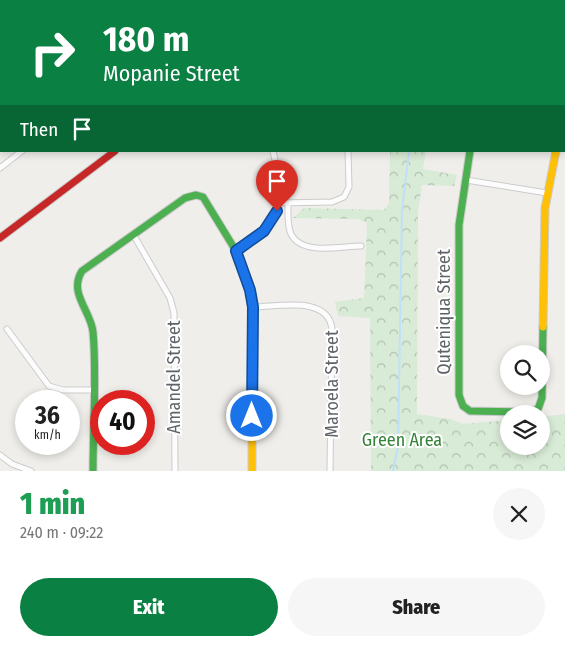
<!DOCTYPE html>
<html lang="en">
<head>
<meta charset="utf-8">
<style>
	:root { --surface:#fff; --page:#f6f6f6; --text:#222; --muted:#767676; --accent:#0b8043 }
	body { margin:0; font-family:"Fira Sans Condensed",sans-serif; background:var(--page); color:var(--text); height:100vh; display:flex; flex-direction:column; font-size:19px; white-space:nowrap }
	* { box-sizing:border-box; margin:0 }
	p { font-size:16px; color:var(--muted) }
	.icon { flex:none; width:28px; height:28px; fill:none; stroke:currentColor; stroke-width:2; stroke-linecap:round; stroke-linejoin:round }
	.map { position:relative; height:471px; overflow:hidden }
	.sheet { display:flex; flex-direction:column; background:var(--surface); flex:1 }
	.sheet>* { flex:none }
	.guide { position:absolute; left:0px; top:0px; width:565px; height:152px; box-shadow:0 2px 8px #0003; background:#0b8043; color:#fff; overflow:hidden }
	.buttons { position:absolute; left:500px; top:345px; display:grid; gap:10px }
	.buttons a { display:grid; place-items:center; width:50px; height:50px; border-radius:50%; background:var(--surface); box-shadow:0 2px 8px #0003; font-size:25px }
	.speed { position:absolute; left:15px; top:390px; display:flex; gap:10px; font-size:25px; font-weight:700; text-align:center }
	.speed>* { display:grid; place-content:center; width:65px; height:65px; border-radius:50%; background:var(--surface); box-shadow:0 2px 8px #0003; line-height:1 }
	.speed small { font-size:12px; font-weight:400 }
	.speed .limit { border:8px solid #d22; background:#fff; color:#111 }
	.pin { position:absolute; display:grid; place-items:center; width:42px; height:42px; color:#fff; margin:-51px -21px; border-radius:50% 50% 50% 0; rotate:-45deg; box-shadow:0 0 5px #0007 }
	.pin .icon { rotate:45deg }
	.me { position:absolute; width:55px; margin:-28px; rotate:0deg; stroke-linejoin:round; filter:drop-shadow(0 0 4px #0008) }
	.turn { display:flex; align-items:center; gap:18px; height:105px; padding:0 20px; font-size:22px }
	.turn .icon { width:65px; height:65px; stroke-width:2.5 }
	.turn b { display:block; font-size:35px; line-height:42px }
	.then { display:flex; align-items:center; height:48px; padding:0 20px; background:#0003; gap:10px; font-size:19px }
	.round { display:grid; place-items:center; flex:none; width:52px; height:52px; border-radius:26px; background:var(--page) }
	.headline { display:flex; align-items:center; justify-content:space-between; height:85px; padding:0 20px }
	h1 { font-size:30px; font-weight:800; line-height:38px; color:#1e9e55 }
	.cta { display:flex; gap:10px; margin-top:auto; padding:10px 20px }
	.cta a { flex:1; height:58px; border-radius:30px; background:var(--accent); color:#fff; font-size:20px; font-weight:800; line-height:58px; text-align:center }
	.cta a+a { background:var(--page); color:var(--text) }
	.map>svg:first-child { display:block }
</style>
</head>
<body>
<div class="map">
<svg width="565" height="471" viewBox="0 0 565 471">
	<defs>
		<pattern id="park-crowns" width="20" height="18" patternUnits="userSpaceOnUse" patternTransform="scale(1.25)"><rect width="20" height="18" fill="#d8ebd6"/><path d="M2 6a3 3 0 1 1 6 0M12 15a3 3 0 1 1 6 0" fill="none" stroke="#b2c2b1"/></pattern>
	</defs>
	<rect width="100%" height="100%" fill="#efeeea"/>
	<path fill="url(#park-crowns)" d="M384,0H470V1H384Z
		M390,151H426L423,169L457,175L454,186L422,185L418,211L417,414L451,419L463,424L509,420V446H541V417L565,414V471H371L370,318L338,316L335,302L364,298L367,223L358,219L293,218L304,208L384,210L389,203Z"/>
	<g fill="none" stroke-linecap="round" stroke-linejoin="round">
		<path stroke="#bfe0f9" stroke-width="2" d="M439,1V0
			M393,471L398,447L402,211L409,151"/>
		<defs>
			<path id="street" d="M16,0L17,1
				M120,0L121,1
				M222,0V1
				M379,0V1
				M76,1L78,0
				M282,1L285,0
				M0,111L1,113
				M564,122L565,121
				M0,168L22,151
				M466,180L547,193
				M279,203L332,202L344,197L349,187L348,151
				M288,203C288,213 287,225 291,234C302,256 341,246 361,246
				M133,234L170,298L174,313L175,471
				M236,251C282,220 286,206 273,151
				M253,307C278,307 328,295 332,329L330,471
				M7,329L49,386L63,390H93
				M0,455L12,464L31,471"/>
			<path id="fast" d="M470,151L459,225V395L463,406L470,411L529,412L538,409L542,398L543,327
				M93,471C93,427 97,375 93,332C91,311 68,293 82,271L185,198L196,195L203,197L236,251L252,297"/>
			<path id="slow" d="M564,40H565
				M252,297V471
				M543,327L545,208L556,151"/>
			<path id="jam" d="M0,238L115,151"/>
		</defs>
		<use href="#street" stroke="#cbcccc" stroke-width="7"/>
		<use href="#fast" stroke="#cacacb" stroke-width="9"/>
		<use href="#slow" stroke="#cacacb" stroke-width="9"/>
		<use href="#jam" stroke="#cacacb" stroke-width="9"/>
		<use href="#street" stroke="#fdfcfc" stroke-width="5"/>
		<use href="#fast" stroke="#4caf50" stroke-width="7"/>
		<use href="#slow" stroke="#ffc107" stroke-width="7"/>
		<use href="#jam" stroke="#c62828" stroke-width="7"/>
	</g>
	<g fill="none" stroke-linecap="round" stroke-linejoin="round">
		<defs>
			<path id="route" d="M252,416L253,307L250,290L236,251L264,231L277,211"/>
		</defs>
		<use href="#route" stroke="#114b97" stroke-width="12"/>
		<use href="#route" stroke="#1a73e8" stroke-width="9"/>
	</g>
	<g text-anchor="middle" stroke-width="4" stroke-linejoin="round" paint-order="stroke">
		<g font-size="18" fill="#5f6368" stroke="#fff">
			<text transform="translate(444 312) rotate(-90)" y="6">Quteniqua Street</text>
			<text transform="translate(174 377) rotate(-90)" y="6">Amandel Street</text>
			<text transform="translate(332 384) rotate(-90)" y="6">Maroela Street</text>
		</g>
		<g font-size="18" fill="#348238" stroke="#fff">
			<text x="402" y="446">Green Area</text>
		</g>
	</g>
</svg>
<div class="buttons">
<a><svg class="icon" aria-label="search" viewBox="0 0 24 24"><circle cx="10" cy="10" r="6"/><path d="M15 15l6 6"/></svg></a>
<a><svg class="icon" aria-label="layers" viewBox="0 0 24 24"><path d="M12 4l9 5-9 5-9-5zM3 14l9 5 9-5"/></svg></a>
</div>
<div class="speed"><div>36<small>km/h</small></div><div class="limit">40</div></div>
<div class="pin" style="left:277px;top:211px;background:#d93025"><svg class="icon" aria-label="arrive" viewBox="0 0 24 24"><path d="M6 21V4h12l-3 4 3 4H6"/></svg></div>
<svg class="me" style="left:252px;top:416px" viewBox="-20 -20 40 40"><circle r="17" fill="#1a73e8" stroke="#fff" stroke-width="3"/><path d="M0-11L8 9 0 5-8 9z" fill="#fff"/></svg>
<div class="guide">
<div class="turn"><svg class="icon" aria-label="right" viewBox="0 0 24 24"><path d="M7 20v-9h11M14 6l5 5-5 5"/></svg><div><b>180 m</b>Mopanie Street</div></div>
<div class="then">Then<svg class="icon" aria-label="arrive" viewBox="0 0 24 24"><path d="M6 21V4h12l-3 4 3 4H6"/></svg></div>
</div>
</div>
<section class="sheet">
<div class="headline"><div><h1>1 min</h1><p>240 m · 09:22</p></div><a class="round"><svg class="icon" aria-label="close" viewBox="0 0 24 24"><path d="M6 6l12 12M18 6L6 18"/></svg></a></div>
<div class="cta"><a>Exit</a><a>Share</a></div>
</section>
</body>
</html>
